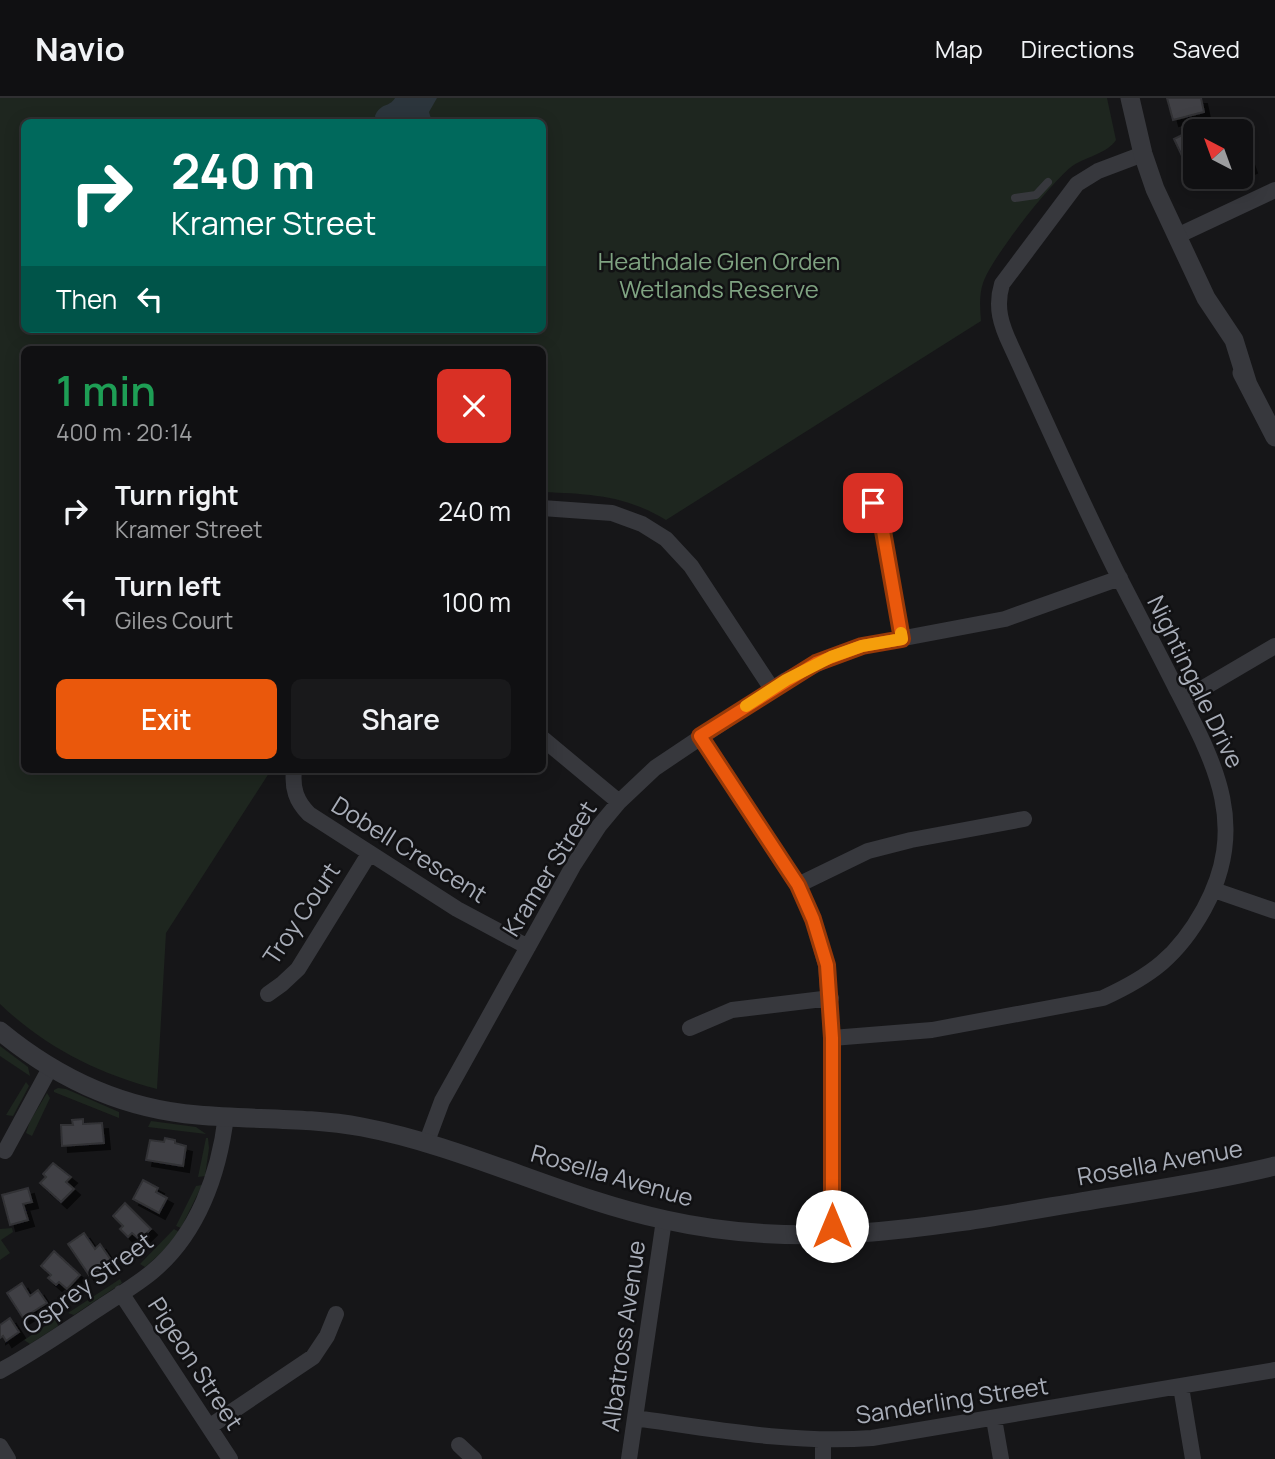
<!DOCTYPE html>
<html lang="en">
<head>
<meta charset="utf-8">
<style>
	:root { --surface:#101012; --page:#19191b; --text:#f1f3f6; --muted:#9c9d9f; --line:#303032; --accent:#ea580c }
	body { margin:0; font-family:Manrope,sans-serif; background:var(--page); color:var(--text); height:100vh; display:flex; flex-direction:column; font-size:26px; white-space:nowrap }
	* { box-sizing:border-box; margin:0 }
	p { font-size:23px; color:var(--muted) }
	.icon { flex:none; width:38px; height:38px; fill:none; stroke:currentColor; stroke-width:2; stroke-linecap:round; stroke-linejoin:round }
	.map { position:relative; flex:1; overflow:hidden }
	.side { position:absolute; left:21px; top:248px; width:525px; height:427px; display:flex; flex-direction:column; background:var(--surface); border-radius:10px; box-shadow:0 4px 18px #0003,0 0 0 2px var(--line) }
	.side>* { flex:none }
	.top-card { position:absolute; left:21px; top:21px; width:525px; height:214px; border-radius:10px; box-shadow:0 4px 18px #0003,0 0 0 2px var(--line); background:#00695c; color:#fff; overflow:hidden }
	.needle { width:46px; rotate:319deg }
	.fabs { position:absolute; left:1183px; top:21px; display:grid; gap:14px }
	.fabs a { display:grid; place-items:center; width:70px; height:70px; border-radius:10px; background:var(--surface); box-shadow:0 4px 18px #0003,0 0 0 2px var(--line); font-size:35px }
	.pin { position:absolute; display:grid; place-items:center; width:60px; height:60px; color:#fff; margin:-30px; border-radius:14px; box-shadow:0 4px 10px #0006 }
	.me { position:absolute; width:77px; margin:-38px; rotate:0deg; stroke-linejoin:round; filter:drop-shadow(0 0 5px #0008) }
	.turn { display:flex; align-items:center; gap:24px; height:147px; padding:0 35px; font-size:32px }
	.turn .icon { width:91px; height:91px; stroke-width:2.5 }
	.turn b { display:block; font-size:49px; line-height:60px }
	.then { display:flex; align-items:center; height:66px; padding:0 35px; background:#0003; gap:14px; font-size:26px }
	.round { display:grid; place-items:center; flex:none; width:74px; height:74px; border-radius:10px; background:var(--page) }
	.overview { display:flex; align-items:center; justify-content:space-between; height:119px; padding:0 35px }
	h1 { font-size:42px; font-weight:600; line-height:52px; color:#1e9e55 }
	.button { display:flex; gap:14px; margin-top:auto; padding:14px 35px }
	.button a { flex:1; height:80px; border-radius:10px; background:var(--accent); color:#fff; font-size:28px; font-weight:600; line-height:80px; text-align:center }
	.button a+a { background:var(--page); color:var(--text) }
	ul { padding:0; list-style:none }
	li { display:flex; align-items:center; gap:21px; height:91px; padding:0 35px }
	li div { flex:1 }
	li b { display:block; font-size:26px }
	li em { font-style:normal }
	header { display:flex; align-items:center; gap:42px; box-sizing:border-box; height:98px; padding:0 35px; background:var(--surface); border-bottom:2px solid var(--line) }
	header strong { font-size:33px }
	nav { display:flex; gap:38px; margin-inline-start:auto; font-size:24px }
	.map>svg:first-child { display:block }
</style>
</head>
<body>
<header>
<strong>Navio</strong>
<nav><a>Map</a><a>Directions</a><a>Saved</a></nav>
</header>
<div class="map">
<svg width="1275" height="1361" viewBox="0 0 1275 1361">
	<defs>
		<filter id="shadow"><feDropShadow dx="6" dy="6" stdDeviation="0" flood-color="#0009"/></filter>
	</defs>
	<rect width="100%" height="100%" fill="#161618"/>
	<path fill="#1e261f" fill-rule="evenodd" d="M0,0H1107L1116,42C1107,56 1084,59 1071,69C1049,87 992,159 983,185C979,197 980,210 981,223L666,422C625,397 589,396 543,394L542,252H24V672H271L166,835L157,991C97,975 45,949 0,906ZM24,24H542V231H24Z
		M0,948L28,969L30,978L0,958Z
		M26,984L29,988L13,1018L6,1017Z
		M58,990L66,991L119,1014V1020L54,994V992Z
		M47,995L50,1000L32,1038L26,1035L30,1023Z
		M151,1023L196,1029L206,1036L148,1029Z
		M206,1040H208L209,1050L205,1078L198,1079Z
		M202,1087L181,1130L176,1128L196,1088Z
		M12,1130L13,1134L1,1142L10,1155L0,1162V1131Z
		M174,1131L179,1134L162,1154L145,1169L140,1166Z
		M120,1181L122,1185L74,1217L68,1215Z
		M56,1221L58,1228L30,1246L24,1242Z"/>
	<path fill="#2c353c" d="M395,0H437L429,14L432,24H377L375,18C381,4 389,10 395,0Z"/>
	<path fill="#404145" stroke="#303034" stroke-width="2" filter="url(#shadow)" d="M1167,0H1201L1204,14L1173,22Z
		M1194,31L1195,78L1192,79L1174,41Z
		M1241,41L1251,69L1241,73Z
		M83,1021V1026L102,1025L104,1045L62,1048L61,1027H73L72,1022Z
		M165,1040L175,1042V1045L186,1048L183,1068L146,1062L150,1042L164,1044Z
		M53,1065L71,1079L66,1084L74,1091L61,1104L40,1085L46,1079L43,1076Z
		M143,1082L158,1090L156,1094L167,1100L159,1115L133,1101Z
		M28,1090L32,1104L23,1106L28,1122L10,1127L2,1097Z
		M125,1105L151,1131L140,1142L132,1135L128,1139L120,1131L123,1128L113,1118Z
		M84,1135L95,1151L100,1146L111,1162L108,1164L110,1167L98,1176L96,1172L89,1177L68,1146Z
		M54,1153L80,1177L67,1191L59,1184L56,1187L48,1180L51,1177L41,1168Z
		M22,1185L30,1198L38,1192L47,1205L23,1220L7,1195Z
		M10,1220L19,1234L6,1243L3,1238L0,1240V1227Z"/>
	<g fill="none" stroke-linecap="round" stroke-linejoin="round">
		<path stroke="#37383d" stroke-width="8" d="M1015,100L1036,97L1048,84"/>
		<path stroke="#37383d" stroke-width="16" d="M1177,138L1275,92
			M866,394L880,417L902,541
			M542,410L612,415L642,426L666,441L691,468L772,591
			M1183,602L1275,548
			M700,638L798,787L813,821L826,867L832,940V1138
			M542,640L619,704
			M294,672C292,690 296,703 309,716L457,811L528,849
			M798,787L868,753L911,742L1024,721
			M1214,792L1275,813
			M268,896L282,886L298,871L369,756
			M690,930L732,912L831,900
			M832,940L932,932L1103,900C1151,878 1178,858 1204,811C1249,729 1216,667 1177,592C1159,556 1140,520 1121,483C1082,406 1047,326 1011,248C1001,227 995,209 1002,186L1077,86L1098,73L1143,56
			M426,1046L442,1003L573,768L599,728L619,704L655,670L786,582L831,559L862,548L1005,521L1120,480
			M5,1053L50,970
			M121,1195L230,1361
			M0,1273C33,1255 64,1234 95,1213C114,1200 135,1188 152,1174C198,1136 219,1076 226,1018
			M1181,1289L1193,1361
			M635,1320C713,1331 792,1346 872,1340L1275,1272
			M994,1321L1001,1361
			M209,1329L313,1259L327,1238L336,1216
			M459,1347L474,1361
			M0,1348L8,1361
			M629,1361L664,1122
			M823,1361V1343"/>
		<path stroke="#37383d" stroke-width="19" d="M1130,0L1143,56L1155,91L1206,200L1234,242L1248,287
			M1242,275L1275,339
			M0,933C57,980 124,1011 198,1017C253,1022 307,1019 362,1029C467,1049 562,1100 666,1122C809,1154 938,1128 1080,1104C1144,1093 1211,1084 1275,1068"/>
	</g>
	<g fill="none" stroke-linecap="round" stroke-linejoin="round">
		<defs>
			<path id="route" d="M832,1128V940L827,867L813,821L798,787L700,638L816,565L862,548L902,541L880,416L873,405"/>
		</defs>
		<use href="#route" stroke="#983908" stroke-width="18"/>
		<use href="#route" stroke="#ea580c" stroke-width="12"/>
		<path stroke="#f59e0b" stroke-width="12" d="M746,608L786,582L831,559L862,548L902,541L901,535"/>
	</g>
	<g text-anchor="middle" stroke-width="5" stroke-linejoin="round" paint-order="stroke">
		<g font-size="24" fill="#7fa381" stroke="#111113">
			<text x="719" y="172">Heathdale Glen Orden<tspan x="719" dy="28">Wetlands Reserve</tspan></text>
		</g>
		<g font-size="24" fill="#a8adb8" stroke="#111113">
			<text transform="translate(1195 584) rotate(64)" y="8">Nightingale Drive</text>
			<text transform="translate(409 752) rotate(32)" y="8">Dobell Crescent</text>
			<text transform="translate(550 771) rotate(-58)" y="8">Kramer Street</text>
			<text transform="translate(302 816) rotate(-56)" y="8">Troy Court</text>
			<text transform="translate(1160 1065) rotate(-10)" y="8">Rosella Avenue</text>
			<text transform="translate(612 1078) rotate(16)" y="8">Rosella Avenue</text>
			<text transform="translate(88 1186) rotate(-36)" y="8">Osprey Street</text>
			<text transform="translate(624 1238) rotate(-82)" y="8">Albatross Avenue</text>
			<text transform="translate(195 1266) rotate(57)" y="8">Pigeon Street</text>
			<text transform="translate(952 1303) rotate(-9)" y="8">Sanderling Street</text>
		</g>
	</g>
</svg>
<div class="fabs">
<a><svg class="needle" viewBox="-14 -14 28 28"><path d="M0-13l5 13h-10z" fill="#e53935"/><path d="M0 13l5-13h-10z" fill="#9c9d9f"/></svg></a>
</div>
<div class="pin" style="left:873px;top:405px;background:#d93025"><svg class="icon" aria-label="arrive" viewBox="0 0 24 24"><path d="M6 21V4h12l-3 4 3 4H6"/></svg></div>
<svg class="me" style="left:832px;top:1128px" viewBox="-20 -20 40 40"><circle r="19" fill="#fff"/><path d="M0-13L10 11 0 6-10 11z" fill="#ea580c"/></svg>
<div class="top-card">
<div class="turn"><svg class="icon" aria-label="right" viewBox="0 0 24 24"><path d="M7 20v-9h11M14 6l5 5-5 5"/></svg><div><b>240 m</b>Kramer Street</div></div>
<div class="then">Then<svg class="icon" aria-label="left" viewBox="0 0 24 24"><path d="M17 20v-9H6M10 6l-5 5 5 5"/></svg></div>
</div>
<section class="side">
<div class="overview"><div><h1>1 min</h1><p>400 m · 20:14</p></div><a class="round" style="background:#d93025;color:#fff"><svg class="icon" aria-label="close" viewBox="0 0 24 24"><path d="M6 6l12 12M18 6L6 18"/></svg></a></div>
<ul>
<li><svg class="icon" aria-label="right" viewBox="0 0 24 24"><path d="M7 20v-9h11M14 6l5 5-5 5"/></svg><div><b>Turn right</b><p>Kramer Street</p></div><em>240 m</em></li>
<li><svg class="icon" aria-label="left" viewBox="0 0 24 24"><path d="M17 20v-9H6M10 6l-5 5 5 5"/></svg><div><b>Turn left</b><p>Giles Court</p></div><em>100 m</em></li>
</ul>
<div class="button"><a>Exit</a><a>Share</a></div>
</section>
</div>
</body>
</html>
